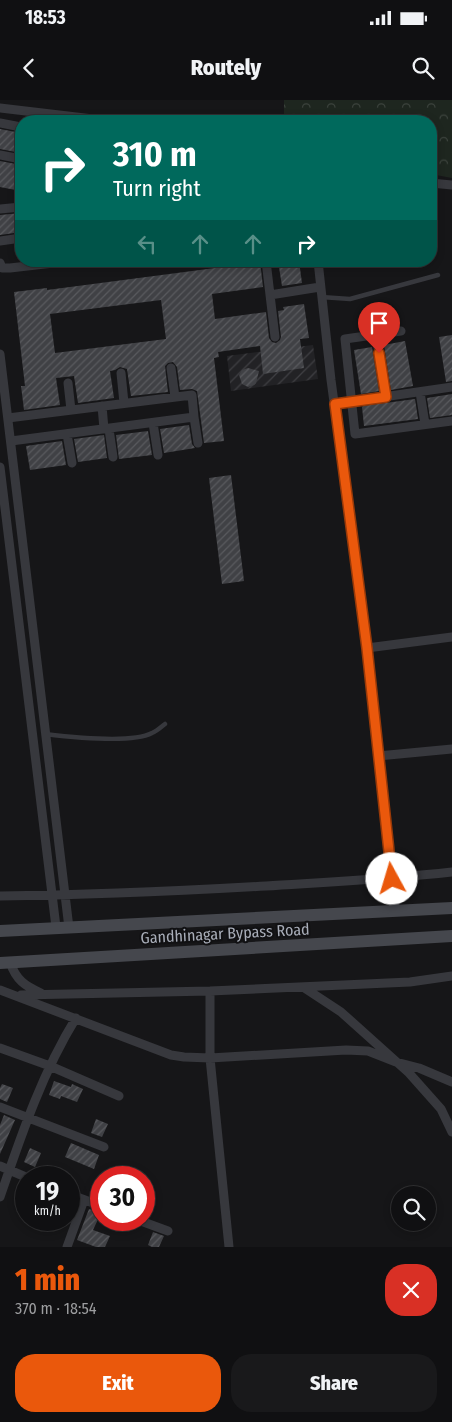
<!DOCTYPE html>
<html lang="en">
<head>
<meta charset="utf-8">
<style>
	:root { --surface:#101012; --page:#19191b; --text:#f1f3f6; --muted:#9c9d9f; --line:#303032; --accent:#ea580c }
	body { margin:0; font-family:"Fira Sans Condensed",sans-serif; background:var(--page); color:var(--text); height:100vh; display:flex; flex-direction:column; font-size:19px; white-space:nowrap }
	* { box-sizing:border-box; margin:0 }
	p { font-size:16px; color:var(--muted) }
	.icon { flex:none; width:28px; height:28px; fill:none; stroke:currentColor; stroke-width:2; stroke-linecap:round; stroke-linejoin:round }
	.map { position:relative; height:1147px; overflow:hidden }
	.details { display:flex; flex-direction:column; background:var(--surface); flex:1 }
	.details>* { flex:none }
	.hud { position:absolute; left:15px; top:15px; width:422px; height:152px; border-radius:20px; box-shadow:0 2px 8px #0003,0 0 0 1px var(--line); background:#00695c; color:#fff; overflow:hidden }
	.buttons { position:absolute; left:391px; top:1086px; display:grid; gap:10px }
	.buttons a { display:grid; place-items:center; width:45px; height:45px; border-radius:50%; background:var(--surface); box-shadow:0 2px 8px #0003,0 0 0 1px var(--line); font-size:25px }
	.speed { position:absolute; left:15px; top:1066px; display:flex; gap:10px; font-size:25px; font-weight:700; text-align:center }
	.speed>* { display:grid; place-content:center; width:65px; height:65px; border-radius:50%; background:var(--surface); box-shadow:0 2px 8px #0003,0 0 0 1px var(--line); line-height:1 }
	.speed small { font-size:12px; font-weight:400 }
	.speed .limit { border:8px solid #d22; background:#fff; color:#111 }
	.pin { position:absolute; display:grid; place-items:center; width:42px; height:42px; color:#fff; margin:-51px -21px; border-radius:50% 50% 50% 0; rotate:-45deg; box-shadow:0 0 5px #0007 }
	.pin .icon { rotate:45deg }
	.me { position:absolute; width:55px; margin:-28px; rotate:354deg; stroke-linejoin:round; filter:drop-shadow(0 0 4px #0008) }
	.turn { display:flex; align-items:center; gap:18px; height:105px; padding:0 15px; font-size:22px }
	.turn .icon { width:65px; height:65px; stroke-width:2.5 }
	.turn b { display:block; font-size:35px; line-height:42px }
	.lanes { display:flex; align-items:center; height:48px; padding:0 15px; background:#0003; justify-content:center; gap:25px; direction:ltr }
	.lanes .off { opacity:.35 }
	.round { display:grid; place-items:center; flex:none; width:52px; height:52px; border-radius:20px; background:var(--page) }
	.head { display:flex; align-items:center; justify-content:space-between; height:85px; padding:0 15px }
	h1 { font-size:30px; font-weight:800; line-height:38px; color:var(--accent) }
	.button { display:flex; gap:10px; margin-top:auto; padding:10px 15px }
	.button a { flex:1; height:58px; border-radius:20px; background:var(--accent); color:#fff; font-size:20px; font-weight:800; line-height:58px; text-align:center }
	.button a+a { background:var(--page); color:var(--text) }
	.status { display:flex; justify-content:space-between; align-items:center; height:35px; padding:0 25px; background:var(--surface); direction:ltr }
	.status svg { height:14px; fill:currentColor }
	header { display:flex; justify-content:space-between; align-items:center; height:65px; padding:0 15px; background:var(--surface); font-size:22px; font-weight:800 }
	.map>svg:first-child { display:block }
</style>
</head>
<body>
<div class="status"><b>18:53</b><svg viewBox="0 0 49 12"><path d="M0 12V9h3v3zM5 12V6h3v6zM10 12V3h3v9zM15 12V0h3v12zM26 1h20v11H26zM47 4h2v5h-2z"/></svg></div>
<header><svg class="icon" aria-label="back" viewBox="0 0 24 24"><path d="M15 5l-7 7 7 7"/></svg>Routely<svg class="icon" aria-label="search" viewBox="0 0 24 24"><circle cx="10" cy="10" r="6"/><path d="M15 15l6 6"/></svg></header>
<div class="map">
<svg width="452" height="1147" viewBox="0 0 452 1147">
	<defs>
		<pattern id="industrial-furrows" width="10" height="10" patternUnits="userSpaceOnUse" patternTransform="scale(1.25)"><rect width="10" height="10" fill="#222225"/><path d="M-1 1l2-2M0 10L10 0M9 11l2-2" fill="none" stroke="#3f3f43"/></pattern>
		<pattern id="forest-crowns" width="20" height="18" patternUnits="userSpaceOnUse" patternTransform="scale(1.25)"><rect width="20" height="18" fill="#1e261f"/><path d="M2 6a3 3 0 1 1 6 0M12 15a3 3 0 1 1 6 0" fill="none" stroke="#3c433d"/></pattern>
		<pattern id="building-hatch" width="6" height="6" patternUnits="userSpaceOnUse" patternTransform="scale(1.25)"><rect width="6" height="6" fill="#404145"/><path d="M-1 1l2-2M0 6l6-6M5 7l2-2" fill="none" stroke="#595a5e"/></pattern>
	</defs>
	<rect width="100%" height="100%" fill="#161618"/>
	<path fill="url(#industrial-furrows)" d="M313,245L318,279L231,291L227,256Z"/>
	<path fill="url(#forest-crowns)" d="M284,0H452V78L431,74V21H284Z"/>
	<path fill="url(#building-hatch)" fill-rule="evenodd" d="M0,29L21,33V53L0,49Z
		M0,61L21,65V91L0,87Z
		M21,113V132L0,135V115Z
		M214,161H260L263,187L212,194L215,219L266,212L269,238L272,242L276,243L280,240L281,237L278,211L284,210L283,207L304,204L309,238L300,239L304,268L263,274L260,246L218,252L219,257L214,258L224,341L204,343L197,291L192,289L180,290L177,267L173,262L168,263L165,266L168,292L131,296L127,269L120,267L115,270L110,271L114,298L78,303L74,276L56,278L60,305L24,310L21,286H25L14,192L47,188V190L215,168ZM161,200L166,239L55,253L50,214Z
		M278,161H299L302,183L282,186Z
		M452,235V281L446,282L439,237Z
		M405,241L413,286L391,290L384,245Z
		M372,247L379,291L361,294L354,250Z
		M248,268L259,271L256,283L254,285L248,287L242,284L239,275L242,270Z
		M452,294V315L430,318L427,298Z
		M415,299L418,319L364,326L362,307L363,306Z
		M189,325L192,344L195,348L164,353L160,329Z
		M148,331L152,355L119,359L116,335Z
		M104,335L107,358L78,362L74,339Z
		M62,341L66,365L30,370L26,346Z
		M231,375L244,481L222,484L209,378Z
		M54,981L71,987L72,984L83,989L77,1002L61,996L60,999L49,995Z
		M2,984L13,988L7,1002L0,999V988Z
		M4,1015L15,1020L0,1054V1025Z
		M96,1019L108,1024L102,1037L91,1033Z
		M71,1043L99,1055L94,1069L65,1057Z
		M30,1048L41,1053L35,1067L24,1062Z
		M89,1109L101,1113L93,1130L110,1136L105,1147H96L77,1140Z
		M153,1132L164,1136L159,1147H152L148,1145Z"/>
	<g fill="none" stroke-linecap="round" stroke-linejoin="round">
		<path stroke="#37383d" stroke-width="4.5" d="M321,197L350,199L438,175
			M45,634C70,637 131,644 152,633C157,631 161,627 165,624"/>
		<path stroke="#37383d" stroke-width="9" d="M0,8L110,21
			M0,23L21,27
			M0,55L21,59
			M431,83L452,85
			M0,109L21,107
			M0,141L21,138
			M266,161L275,237
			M318,161L331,280L367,548L395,811
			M0,163L2,168H10L71,161
			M270,195L320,187
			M401,231L345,239L355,334L452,321
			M376,235L386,297
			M0,254L69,828
			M171,268L175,297
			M121,273L124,303
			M68,283L71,310
			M420,292L425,324
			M335,304L452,287
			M102,306L104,329
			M194,317L198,343
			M8,318L192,295L194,317L11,341
			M153,323L158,355
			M109,329L113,357
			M67,334L72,363
			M0,367L56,827
			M367,548L452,537
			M378,656L452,649
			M0,796C89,795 177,791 266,786C328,782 390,779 452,772
			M10,862C16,880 25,886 41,893
			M303,887L341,912L409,973L441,1009L452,1032
			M0,890L171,955L184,957L210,958L346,950L368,951L396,962L419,968L452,982
			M210,891V958L229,1147
			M21,895L210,891L410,882L452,876
			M0,948L50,966L119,996
			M0,1007L104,1047
			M0,1066L28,1078
			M69,1094L101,1106
			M0,1097C21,1036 42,973 76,918
			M138,1120L168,1131
			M67,1147L84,1100"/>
		<path stroke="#45474d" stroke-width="12" d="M0,831L452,808
			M0,863L452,836"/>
	</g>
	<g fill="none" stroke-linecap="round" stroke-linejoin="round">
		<defs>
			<path id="route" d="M379,253L386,297L335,304L367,548L392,779"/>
		</defs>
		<use href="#route" stroke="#983908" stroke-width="12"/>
		<use href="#route" stroke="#ea580c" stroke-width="9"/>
	</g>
	<g text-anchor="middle" stroke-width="4" stroke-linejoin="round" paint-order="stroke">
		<g font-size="16" fill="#a8adb8" stroke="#111113">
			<text transform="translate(225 833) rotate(-3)" y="6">Gandhinagar Bypass Road</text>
		</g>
	</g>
</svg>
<div class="buttons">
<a><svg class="icon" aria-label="search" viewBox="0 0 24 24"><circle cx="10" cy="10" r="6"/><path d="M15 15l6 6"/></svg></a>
</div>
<div class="speed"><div>19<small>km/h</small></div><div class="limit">30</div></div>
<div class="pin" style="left:379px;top:253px;background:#d93025"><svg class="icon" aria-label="arrive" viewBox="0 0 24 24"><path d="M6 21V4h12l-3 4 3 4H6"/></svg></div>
<svg class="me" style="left:392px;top:779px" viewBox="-20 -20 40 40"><circle r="19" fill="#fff"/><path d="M0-13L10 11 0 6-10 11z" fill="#ea580c"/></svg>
<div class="hud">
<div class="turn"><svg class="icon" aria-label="right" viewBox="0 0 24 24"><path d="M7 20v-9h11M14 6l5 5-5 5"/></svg><div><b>310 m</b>Turn right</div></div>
<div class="lanes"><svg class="icon off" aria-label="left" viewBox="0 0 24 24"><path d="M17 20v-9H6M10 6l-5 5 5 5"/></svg><svg class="icon off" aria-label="ahead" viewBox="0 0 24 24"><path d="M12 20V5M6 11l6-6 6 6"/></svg><svg class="icon off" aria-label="ahead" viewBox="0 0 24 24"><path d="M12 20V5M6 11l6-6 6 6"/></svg><svg class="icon" aria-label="right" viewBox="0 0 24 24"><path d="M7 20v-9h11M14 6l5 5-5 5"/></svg></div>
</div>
</div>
<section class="details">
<div class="head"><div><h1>1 min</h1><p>370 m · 18:54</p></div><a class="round" style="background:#d93025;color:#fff"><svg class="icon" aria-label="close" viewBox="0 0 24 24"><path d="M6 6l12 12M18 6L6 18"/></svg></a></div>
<div class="button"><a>Exit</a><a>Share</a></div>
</section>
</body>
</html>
